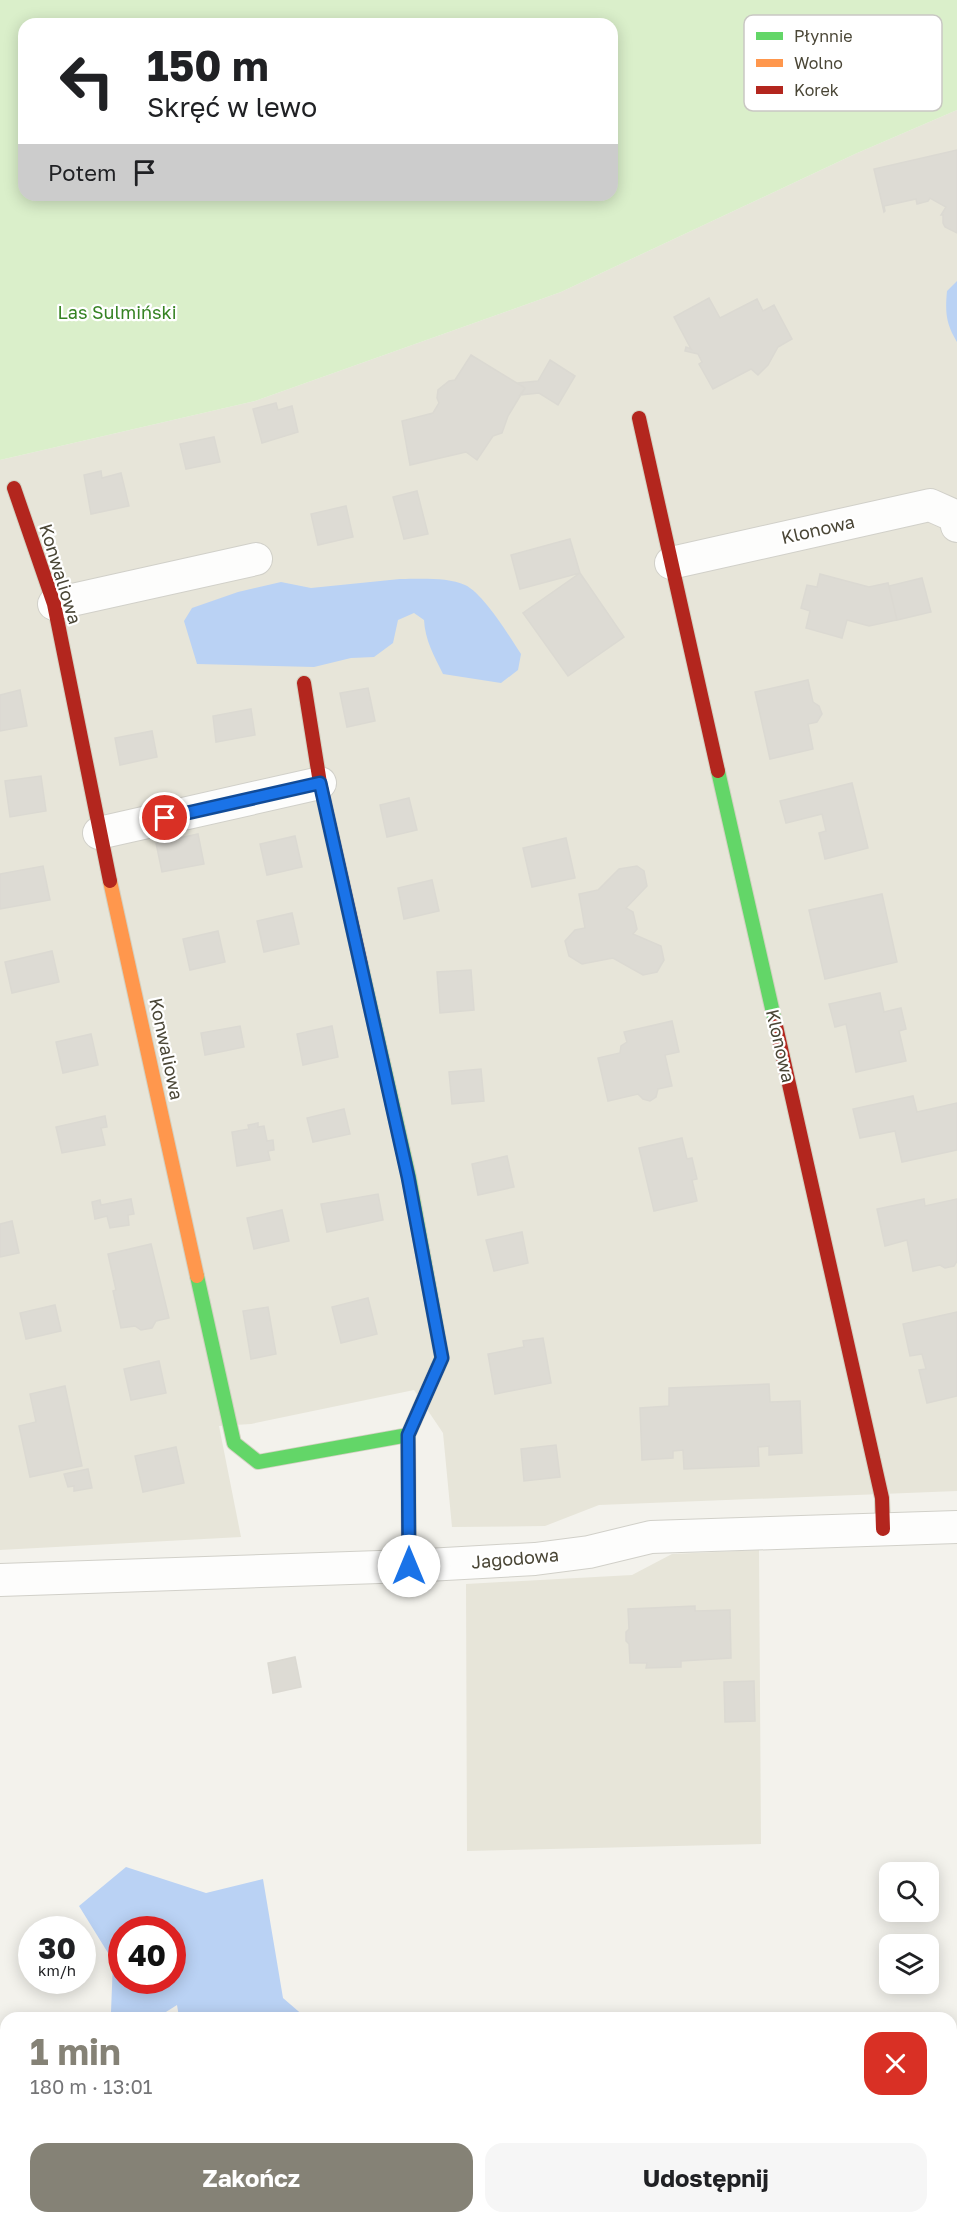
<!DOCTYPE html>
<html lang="pl">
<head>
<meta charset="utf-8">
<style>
	:root { --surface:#fff; --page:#f6f6f6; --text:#202124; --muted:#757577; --accent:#858276 }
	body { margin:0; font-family:"Golos Text",sans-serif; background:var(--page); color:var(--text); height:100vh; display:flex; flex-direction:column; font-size:22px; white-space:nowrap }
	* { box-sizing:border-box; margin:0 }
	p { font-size:20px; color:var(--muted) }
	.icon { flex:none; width:33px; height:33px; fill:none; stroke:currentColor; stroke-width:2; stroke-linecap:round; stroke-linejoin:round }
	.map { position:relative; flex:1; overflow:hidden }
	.sheet { position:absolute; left:0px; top:2012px; width:957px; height:212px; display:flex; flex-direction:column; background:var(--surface); border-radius:18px 18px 0 0; box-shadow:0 3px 15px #0003 }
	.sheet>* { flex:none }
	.hud { position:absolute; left:18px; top:18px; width:600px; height:183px; border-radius:18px; box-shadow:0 3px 15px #0003; background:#fff; color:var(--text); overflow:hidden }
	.fabs { position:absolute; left:879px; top:1862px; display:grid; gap:12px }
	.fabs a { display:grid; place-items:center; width:60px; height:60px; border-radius:12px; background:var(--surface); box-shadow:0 3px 15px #0003; font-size:30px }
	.speed { position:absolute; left:18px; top:1916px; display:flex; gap:12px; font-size:30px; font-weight:700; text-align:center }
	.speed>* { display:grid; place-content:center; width:78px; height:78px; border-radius:50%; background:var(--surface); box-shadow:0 3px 15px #0003; line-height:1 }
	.speed small { font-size:15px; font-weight:400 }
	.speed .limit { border:9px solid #d22; background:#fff; color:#111 }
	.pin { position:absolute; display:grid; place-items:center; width:51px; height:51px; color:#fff; margin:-26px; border:3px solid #fff; border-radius:50%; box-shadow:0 2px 6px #0007 }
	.me { position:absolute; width:66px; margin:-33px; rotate:0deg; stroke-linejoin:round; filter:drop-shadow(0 0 4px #0008) }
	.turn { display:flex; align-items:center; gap:21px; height:126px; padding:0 30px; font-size:27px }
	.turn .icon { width:78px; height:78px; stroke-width:2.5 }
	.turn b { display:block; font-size:42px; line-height:51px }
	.then { display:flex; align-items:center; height:57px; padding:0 30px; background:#0003; gap:12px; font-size:22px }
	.round { display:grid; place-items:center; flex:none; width:63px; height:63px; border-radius:18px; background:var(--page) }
	.head { display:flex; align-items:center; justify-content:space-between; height:102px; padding:0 30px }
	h1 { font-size:36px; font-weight:700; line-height:45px; color:var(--accent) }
	.action { display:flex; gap:12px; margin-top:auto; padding:12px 30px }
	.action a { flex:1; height:69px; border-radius:18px; background:var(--accent); color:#fff; font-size:24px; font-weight:700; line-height:69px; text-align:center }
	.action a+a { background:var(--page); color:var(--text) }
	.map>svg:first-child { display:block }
</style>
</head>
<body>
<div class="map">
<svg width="957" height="2222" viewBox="0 0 957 2222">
	<rect width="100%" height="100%" fill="#f3f2ec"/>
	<path fill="#e7e5d9" d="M957,110V1491L599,1505L545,1526L452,1527L443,1433L414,1390L251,1424L219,1426L241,1537L0,1550V460L255,401L561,292L855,154Z
		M759,1550L761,1844L467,1851L466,1584L632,1575L672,1554Z"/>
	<path fill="#daefca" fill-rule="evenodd" d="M0,0H957V110L855,154L561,292L255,401L0,460ZM24,24H612V195H24Z"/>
	<path fill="#bad2f4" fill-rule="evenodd" d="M957,281V342C946,324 945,313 947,291Z
		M400,579C419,579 448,577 465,585C483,593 510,637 521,654L518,670L501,683L443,674C434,656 425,640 424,620L414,613L398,620L393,643L374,657L351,658L314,667L197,664L184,621L192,608L238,592L281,582L311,588Z
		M126,1867L206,1893L263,1879L283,1998L305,2017H179L177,2005L158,2017H130L111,2012L113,1961L79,1906ZM122,1929H172V1980H122Z"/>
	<path fill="#dddbd4" stroke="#dbd9d2" stroke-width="1.5" d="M957,150V233L945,227L943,223V215H941L946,207L930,198L928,201L917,204L916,199L884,206L885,211L884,212L874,169Z
		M709,298L720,318L757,299L763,311L774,305L792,339L778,347L768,365L758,375L751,369L713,389L699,364L702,362L698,354L685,351L686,347L691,349L674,317Z
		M471,355L525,388L508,416L502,433L493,436L477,460L466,452L410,465L402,421L433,413L439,403L437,398L438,390L449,381L455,380Z
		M550,360L575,376L558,405L539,393L520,395L525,388L517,383L538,381Z
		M276,403L278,410L292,406L298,432L262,443L253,409Z
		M214,437L220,462L186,469L180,444Z
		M101,471L102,478L121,473L129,506L91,514L84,475Z
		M417,491L428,534L404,539L393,497Z
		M346,506L353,537L318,545L311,514Z
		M570,539L580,573L520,589L511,555Z
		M580,573L624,637L568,676L523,613Z
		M820,574L869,587L888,583L897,620L869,626L847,620L842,638L806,628L810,611L801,608L807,585L817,587Z
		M922,578L931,612L897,620L889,586Z
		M808,680L813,702L819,706L822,714L817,722L808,724L813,749L770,759L755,692Z
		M368,688L375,721L347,727L340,693Z
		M20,690L27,726L0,731V695Z
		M251,709L255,735L216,742L213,716Z
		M152,731L157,757L120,765L115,738Z
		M41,776L46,811L10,817L5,781Z
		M852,783L868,848L825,859L819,833L826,831L822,814L786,823L780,801Z
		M409,798L417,830L387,837L380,805Z
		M198,834L204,864L162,872L156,843Z
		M295,836L302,867L267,875L260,844Z
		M566,838L575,878L532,887L523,848Z
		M43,866L50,900L0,909V874Z
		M637,866L644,871L647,886L626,908L633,912L637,929L633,934L661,946L664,960L657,972L643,975L613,958L582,964L569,956L565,941L575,930L585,928L579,894L598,890L619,869Z
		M432,880L439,911L404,919L398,888Z
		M882,894L897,962L825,979L809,910Z
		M292,913L299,944L264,952L257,921Z
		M218,931L225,962L190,970L183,939Z
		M52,951L59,982L12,993L5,962Z
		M471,970L474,1010L440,1013L437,972Z
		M880,993L884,1012L901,1008L906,1029L899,1031L906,1061L856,1072L846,1024L835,1027L829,1004Z
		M672,1021L679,1052L665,1055L672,1086L658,1089L656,1097L650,1101L643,1099L638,1094L608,1101L598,1058L620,1053L621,1046L627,1042L624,1032Z
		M240,1026L244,1047L205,1055L201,1033Z
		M332,1026L338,1057L303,1065L297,1034Z
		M91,1034L98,1065L63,1073L56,1042Z
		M481,1069L484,1101L452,1104L449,1072Z
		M913,1096L917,1112L957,1103V1150L902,1162L895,1131L860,1138L853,1109Z
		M344,1109L350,1134L313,1142L307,1118Z
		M105,1116L107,1127L101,1128L105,1145L62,1153L56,1127Z
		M258,1123V1127L264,1126L267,1141L273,1140L274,1150L268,1151L270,1160L237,1166L232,1132L249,1129L248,1125Z
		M682,1138L687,1159L692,1158L697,1179L692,1180L697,1201L654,1211L639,1148Z
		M507,1156L514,1187L478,1195L472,1164Z
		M378,1194L383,1220L327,1232L321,1204Z
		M131,1199L134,1214L128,1215L129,1225L110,1228L107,1216L95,1219L92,1202L100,1200L101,1205Z
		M924,1199L925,1206L957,1199V1261L954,1266L945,1268L940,1265L913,1271L907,1240L885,1246L877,1209Z
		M282,1210L289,1241L254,1249L247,1218Z
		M12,1221L19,1253L0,1257V1224Z
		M522,1232L528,1263L494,1271L486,1240Z
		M151,1244L169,1318L156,1321L152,1328L141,1330L135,1326L121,1328L113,1291L116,1290L108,1254Z
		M368,1298L377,1334L341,1343L332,1307Z
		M55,1305L61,1331L26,1339L20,1313Z
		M268,1307L276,1354L251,1359L243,1311Z
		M957,1312V1396L927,1403L919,1370L926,1369L922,1354L910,1356L903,1324Z
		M543,1338L551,1383L495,1394L488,1354L524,1347L523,1341Z
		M159,1361L166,1393L131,1400L124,1369Z
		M769,1384L770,1402L800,1401L802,1453L769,1455V1446L758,1447L759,1466L684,1469L683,1450L673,1451V1458L642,1460L640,1408L669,1406V1388Z
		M65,1386L82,1466L30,1477L19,1426L36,1422L30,1394Z
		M556,1445L560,1477L524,1481L521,1449Z
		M176,1447L184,1483L143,1492L135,1456Z
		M88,1469L92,1488L74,1491V1486L68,1487L64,1474Z
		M695,1606V1611L730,1610L731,1658L681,1661V1667L646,1668L647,1663H630L629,1644L626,1641V1632L629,1629L628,1609Z
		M295,1657L301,1687L273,1693L268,1663Z
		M754,1681L755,1721L725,1722L724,1682Z
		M6,2125V2152L0,2144V2129Z"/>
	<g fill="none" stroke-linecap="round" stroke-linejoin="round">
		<defs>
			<path id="street" d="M671,563L930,505L955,516L957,526
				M54,604L256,559
				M99,833L320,783
				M0,1580L409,1566L535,1559L589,1552L651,1537L957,1527"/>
			<path id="fast" d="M718,771L776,1026
				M361,965L409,1177L442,1358L438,1367
				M197,1276L234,1443L258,1462L408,1435"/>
			<path id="slow" d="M110,881L197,1276"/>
			<path id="jam" d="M639,418L718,771
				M14,488L54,604L110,881
				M304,683L320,783L361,965
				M776,1026L882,1498L883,1529
				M409,1566L408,1435L438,1367"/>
		</defs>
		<use href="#street" stroke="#d1d0c9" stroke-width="34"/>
		<use href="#fast" stroke="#d3d1c2" stroke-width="16"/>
		<use href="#slow" stroke="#d3d1c2" stroke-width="16"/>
		<use href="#jam" stroke="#d3d1c2" stroke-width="16"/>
		<use href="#street" stroke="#fdfdfc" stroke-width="32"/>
		<use href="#fast" stroke="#63d668" stroke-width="14"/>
		<use href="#slow" stroke="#ff974d" stroke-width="14"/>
		<use href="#jam" stroke="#b3261e" stroke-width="14"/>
	</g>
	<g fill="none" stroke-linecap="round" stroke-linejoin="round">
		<defs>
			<path id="route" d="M165,818L320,783L408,1177L442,1358L408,1435L409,1566"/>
		</defs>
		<use href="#route" stroke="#114b97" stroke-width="15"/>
		<use href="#route" stroke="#1a73e8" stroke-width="10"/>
	</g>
	<g text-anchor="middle" stroke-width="4.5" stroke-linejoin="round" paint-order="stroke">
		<g font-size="18" fill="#368323" stroke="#fff">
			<text x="117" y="319">Las Sulmiński</text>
		</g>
		<g font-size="18" fill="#4a4636" stroke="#fff">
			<text transform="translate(818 530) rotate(-13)" y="6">Klonowa</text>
			<text transform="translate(60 574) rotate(73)" y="6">Konwaliowa</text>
			<text transform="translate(780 1046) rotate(77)" y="6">Klonowa</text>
			<text transform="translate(166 1049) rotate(78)" y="6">Konwaliowa</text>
			<text transform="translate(515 1559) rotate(-5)" y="6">Jagodowa</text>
		</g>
	</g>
	<rect x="744" y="15" width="198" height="96" rx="9" fill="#fff" stroke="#c9c8c3" stroke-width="1.5"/>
	<rect x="756" y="32" width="27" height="8" fill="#63d668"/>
	<rect x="756" y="59" width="27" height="8" fill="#ff974d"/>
	<rect x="756" y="86" width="27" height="8" fill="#b3261e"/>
	<g font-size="16" fill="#4a4636">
		<text x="794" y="42">Płynnie</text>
		<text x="794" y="69">Wolno</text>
		<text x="794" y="96">Korek</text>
	</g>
</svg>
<div class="fabs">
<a><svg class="icon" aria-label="search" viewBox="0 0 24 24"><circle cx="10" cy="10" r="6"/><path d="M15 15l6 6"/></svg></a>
<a><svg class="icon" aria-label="layers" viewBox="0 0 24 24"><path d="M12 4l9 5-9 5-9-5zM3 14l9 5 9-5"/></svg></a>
</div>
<div class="speed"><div>30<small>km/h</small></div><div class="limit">40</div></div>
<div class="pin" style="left:165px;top:818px;background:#d93025"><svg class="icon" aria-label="arrive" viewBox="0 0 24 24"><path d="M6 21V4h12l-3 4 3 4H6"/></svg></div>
<svg class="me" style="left:409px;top:1566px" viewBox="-20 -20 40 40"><circle r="19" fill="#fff"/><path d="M0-13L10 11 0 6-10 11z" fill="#1a73e8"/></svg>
<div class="hud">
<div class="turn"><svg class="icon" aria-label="left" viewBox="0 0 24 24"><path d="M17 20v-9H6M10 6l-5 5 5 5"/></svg><div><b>150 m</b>Skręć w lewo</div></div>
<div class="then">Potem<svg class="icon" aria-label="arrive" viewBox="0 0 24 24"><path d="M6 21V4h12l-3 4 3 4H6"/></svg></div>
</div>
<section class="sheet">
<div class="head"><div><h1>1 min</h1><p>180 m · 13:01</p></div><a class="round" style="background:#d93025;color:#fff"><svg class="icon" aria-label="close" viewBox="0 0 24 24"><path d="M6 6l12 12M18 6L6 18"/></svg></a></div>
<div class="action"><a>Zakończ</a><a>Udostępnij</a></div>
</section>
</div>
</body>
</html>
